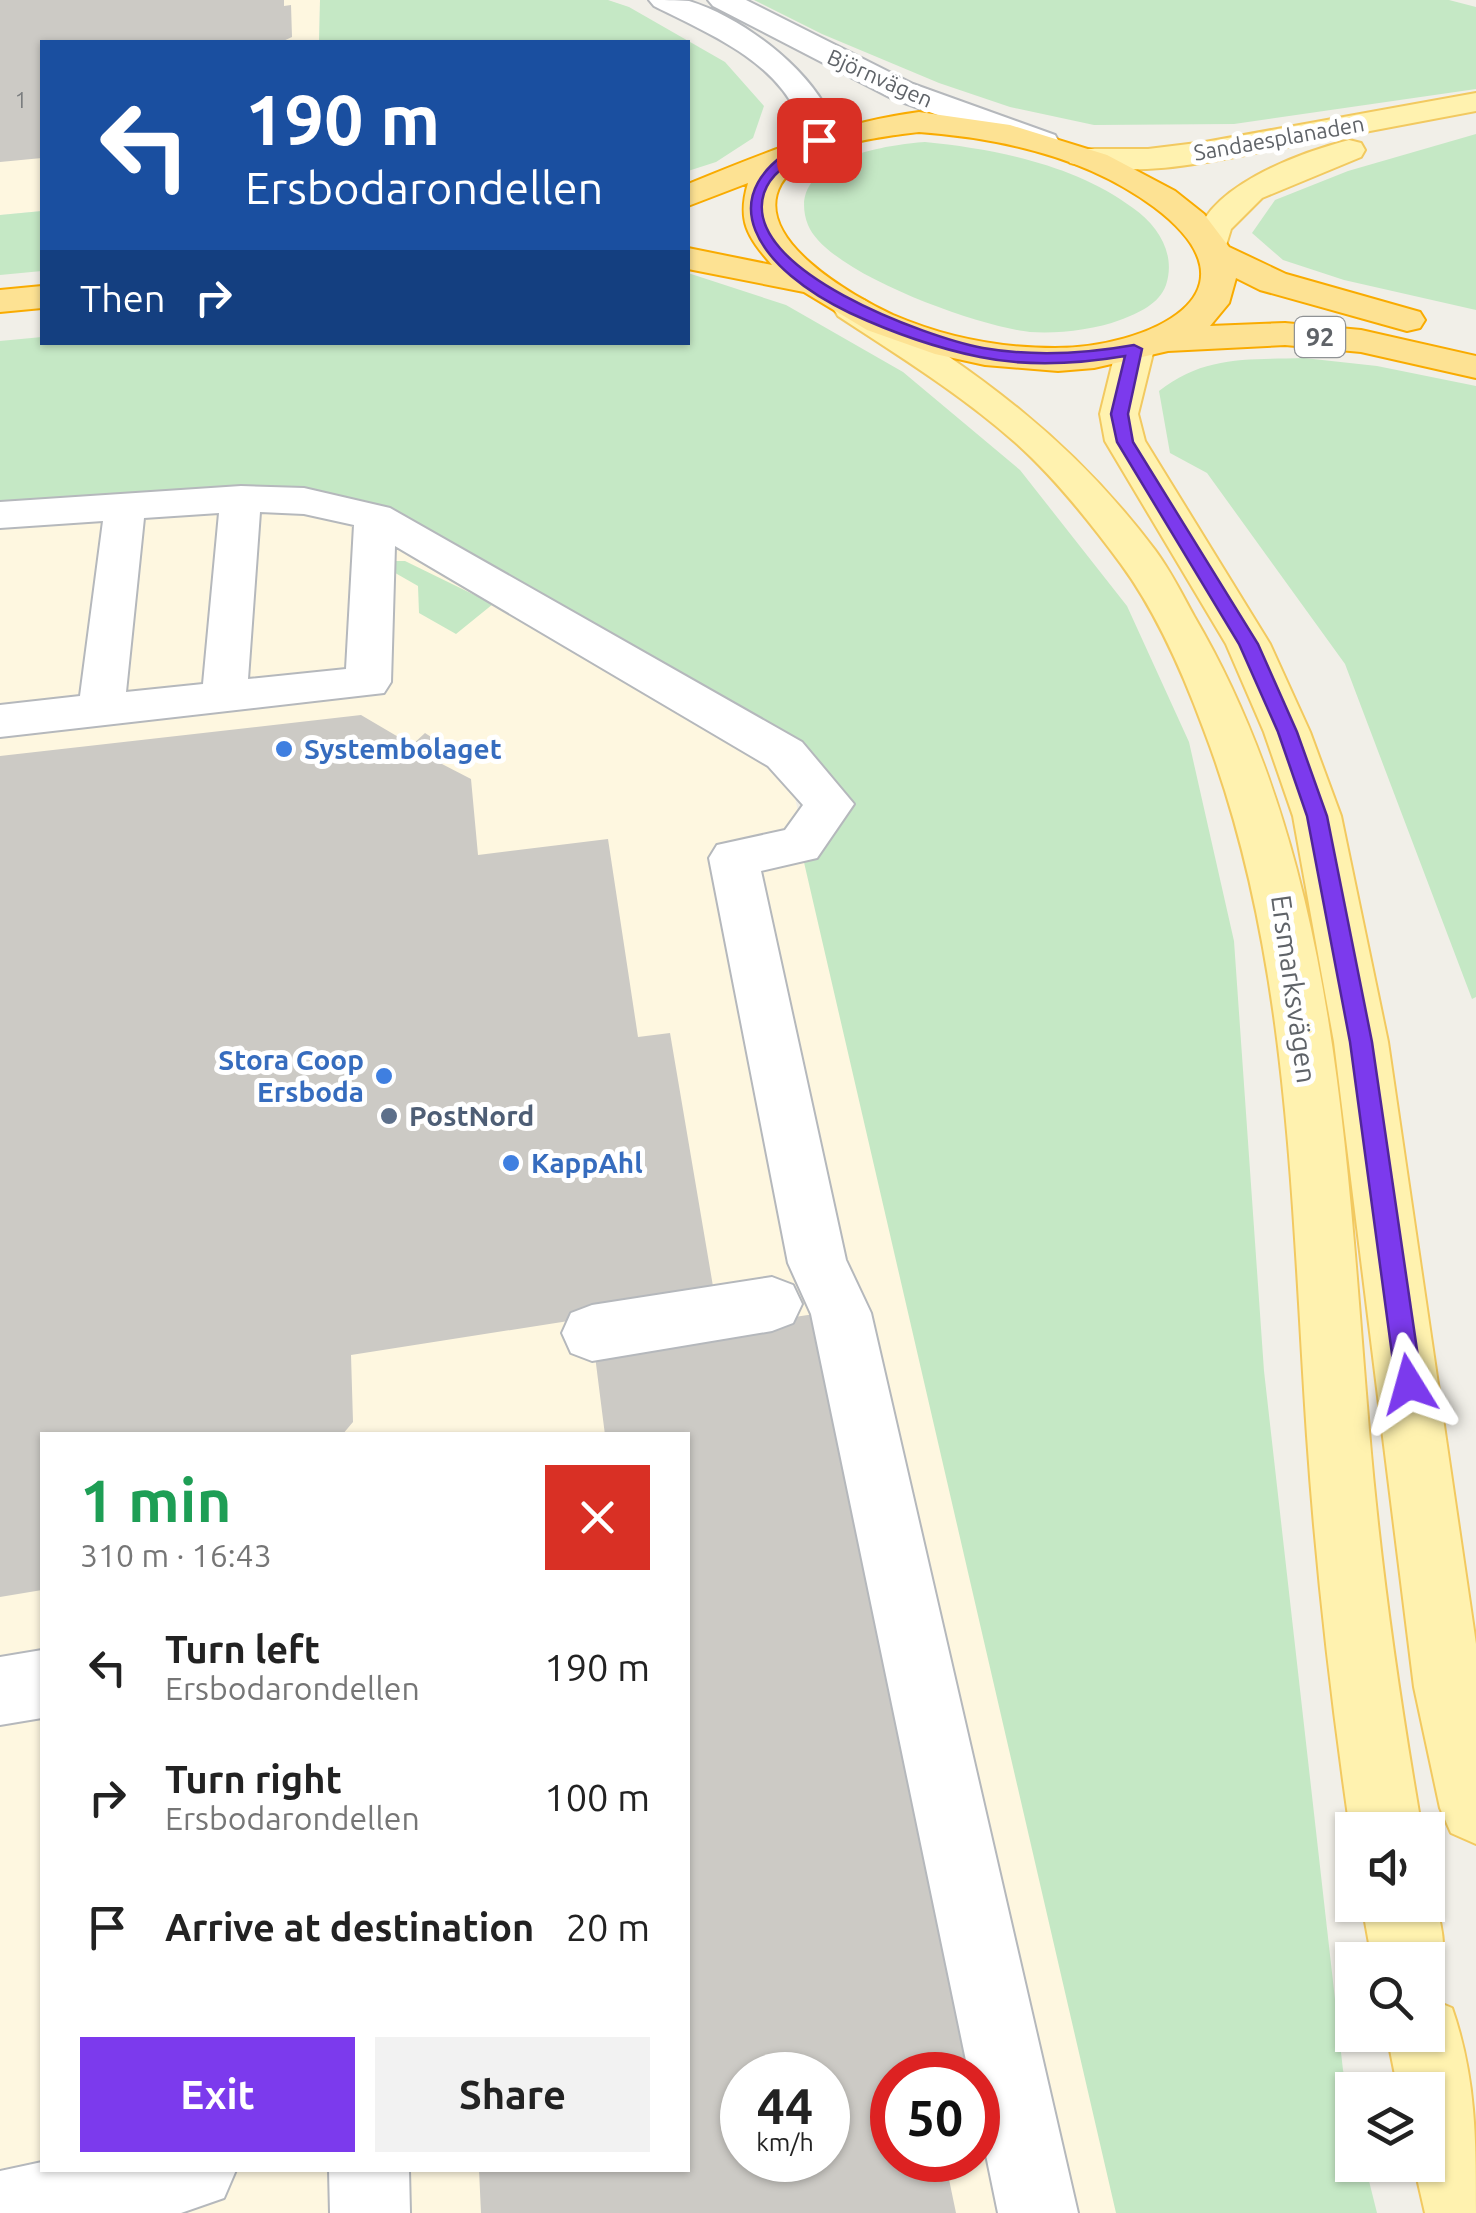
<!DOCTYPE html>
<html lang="en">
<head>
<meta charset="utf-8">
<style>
	:root { --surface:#fff; --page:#f2f2f2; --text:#222; --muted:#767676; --accent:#7c3aed }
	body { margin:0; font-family:Ubuntu,sans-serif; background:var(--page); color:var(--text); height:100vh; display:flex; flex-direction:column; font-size:38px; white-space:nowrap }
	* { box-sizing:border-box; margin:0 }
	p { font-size:32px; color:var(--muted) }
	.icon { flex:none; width:55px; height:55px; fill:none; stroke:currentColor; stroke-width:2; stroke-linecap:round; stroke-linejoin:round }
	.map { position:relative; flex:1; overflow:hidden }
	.drawer { position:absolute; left:40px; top:1432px; width:650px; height:740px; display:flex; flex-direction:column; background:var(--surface); border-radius:0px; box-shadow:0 2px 8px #0004 }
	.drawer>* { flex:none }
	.guide { position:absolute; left:40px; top:40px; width:650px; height:305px; border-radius:0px; box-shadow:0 2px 8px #0004; background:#1a4fa0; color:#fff; overflow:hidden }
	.buttons { position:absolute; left:1335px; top:1812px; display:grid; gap:20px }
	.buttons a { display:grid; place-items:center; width:110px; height:110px; border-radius:0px; background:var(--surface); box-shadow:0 2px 8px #0004; font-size:50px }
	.speed { position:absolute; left:720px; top:2052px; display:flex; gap:20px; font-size:50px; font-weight:700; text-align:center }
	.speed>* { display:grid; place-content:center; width:130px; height:130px; border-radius:50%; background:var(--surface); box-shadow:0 2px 8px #0004; line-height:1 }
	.speed small { font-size:25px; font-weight:400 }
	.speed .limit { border:15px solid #d22; background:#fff; color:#111 }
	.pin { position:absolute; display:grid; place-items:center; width:85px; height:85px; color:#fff; margin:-42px; border-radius:20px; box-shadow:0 5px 15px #0006 }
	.me { position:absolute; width:110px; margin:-55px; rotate:352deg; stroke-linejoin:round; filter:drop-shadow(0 0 8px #0008) }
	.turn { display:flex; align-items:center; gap:35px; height:210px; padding:0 40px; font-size:45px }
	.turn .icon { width:130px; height:130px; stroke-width:2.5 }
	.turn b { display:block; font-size:70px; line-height:85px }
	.then { display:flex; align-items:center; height:95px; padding:0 40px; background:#0003; gap:20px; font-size:38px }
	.round { display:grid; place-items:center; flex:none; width:105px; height:105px; border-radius:0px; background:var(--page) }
	.head { display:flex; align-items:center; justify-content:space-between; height:170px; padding:0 40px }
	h1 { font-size:60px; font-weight:700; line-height:75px; color:#1e9e55 }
	.button { display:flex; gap:20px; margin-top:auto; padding:20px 40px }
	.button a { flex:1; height:115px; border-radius:0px; background:var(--accent); color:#fff; font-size:40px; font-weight:700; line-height:115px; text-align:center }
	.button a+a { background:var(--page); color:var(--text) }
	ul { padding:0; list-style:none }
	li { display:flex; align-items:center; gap:30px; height:130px; padding:0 40px }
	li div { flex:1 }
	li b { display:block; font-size:38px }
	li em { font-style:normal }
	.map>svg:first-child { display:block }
</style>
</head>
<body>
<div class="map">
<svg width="1476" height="2213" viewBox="0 0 1476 2213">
	<rect width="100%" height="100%" fill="#f1efe8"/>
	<path fill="#fef7e0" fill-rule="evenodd" d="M0,0H320L319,42H42V211L0,215Z
		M241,499L375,517L785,754L1118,2213H0V515ZM42,1435H688V2170H42ZM742,2075H828V2160H742ZM892,2075H978V2160H892Z"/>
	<path fill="#c5e8c5" d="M320,0H608L629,7L725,62L764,106L753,138L716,162L688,171V42H319Z
		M754,0H1449L1476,7V89L1234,124L1094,125L1010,107L939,83L822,34Z
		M1476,134V310L1344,280L1283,260L1252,233L1275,200L1348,171Z
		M925,142C996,149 1075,165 1133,208C1159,226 1176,255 1166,285C1159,304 1139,313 1120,320C1094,330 1057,334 1030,332C980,327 827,273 808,225C783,160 884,145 925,142Z
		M42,211V271L0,275V215Z
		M688,273L786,305L903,372L1020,470L1127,606L1189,742L1234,941L1264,1371L1343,2070L1352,2111V2165H1365L1377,2213H1116L800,845L829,804L478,579L304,501L0,515V341L42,337V342H688Z
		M1304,358L1377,366L1476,386V997L1472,999L1345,664L1207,473L1170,453L1159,391C1205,355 1248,360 1304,358Z
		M396,561H405L493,604L456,634L419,613L418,586L390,570Z"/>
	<path fill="#cccac5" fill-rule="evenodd" d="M0,0H284V6L291,5L292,37L281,42H42V158L0,162Z
		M361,715L412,745L425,733L454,752L442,764L471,779L478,855L608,839L638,1037L670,1033L715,1298L351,1355L353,1422L342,1435H42V1590L0,1597V756Z
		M821,1313L997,2123L978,2127V2075H892V2160H945L956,2213H481L479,2170H688V1435H605L594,1348ZM742,2075H828V2160H742Z"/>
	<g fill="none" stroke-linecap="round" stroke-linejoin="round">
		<defs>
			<path id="minor" d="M649,0C662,0 677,0 689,1C741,17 804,64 829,113L813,156H789L785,149L797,113C771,58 705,32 654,6Z
				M708,0H746L913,84L1055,135L1059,142L1055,149H1031L891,98L713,6Z
				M241,486L304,488L390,508L802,742L854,804L817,858L761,871L846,1260L871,1313L1078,2213H998L978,2116V2075H969L811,1314L788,1263L709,858L717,845L785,830L803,805L768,766L395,546L391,682L384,693L0,737V705L80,696L103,521L0,528V502ZM260,512L304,514L354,525L346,669L248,679ZM219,513L203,684L126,692L144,518Z
				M772,1277L793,1285L802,1304L793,1323L772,1331L592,1361L571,1353L562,1333L571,1313L592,1305Z
				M42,1650V1718L0,1725V1657Z
				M42,2162V2170H236L224,2198L181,2213H0V2171Z
				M329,2170H409L410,2213H330Z"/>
			<path id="major" d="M1476,93V111C1412,123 1349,135 1285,147C1217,160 1140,180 1070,163L1066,156L1070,149H1148L1205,142Z
				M1349,140L1361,143L1365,150L1361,157L1262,198L1231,229L1224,252L1212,255L1200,252L1195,245C1201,188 1299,153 1349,140Z
				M851,297L864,300C981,376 1069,436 1155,550C1170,570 1182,594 1194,616C1338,861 1346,1155 1369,1430C1380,1564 1399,1697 1422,1830H1352V1836L1350,1830C1331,1699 1316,1568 1307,1436C1291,1199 1290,955 1204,730C1183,673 1157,613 1121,564C1090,522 1055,478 1016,443C962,395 899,356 838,316L833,308L838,300Z
				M1135,338L1148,341L1154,349L1138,414L1145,441L1270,644L1310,732L1341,816L1388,1042L1476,1644V1844L1451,1833L1440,1808L1414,1687L1334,1042L1293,816L1264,732L1226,644L1105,441L1100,414L1116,349L1122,341Z
				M1428,1885C1442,1920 1450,1951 1435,1986L1428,1990V1960H1372L1362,1905H1428Z
				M1428,1998L1452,2008C1476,2077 1476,2140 1476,2213H1425L1414,2165H1428V2090H1398L1387,2035H1428Z"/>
			<path id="highway" d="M919,112L1010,125L1107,155L1175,191L1204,214L1229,247L1286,274L1420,312L1425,320L1420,328L1407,331L1260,290L1236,278L1229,303L1210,326L1285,323L1361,330L1476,356V378L1361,352L1285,345L1168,351L1094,368L1058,371L985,365L935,354L867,330L804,292L688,269V248L772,265C747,236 737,221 748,183L688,206V184C764,153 836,123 919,112ZM919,132C1001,138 1087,157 1154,207C1271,295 1144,348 1055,348C999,348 944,337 893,315C854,297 750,239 781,184C805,145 878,137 919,132Z
				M42,286V308L0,312V290Z"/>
		</defs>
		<use href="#minor" stroke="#b5b8bc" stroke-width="4"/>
		<use href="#major" stroke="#f2c960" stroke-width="4"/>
		<use href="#highway" stroke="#f9ab00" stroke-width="4"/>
		<use href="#minor" fill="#fff" fill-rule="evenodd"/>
		<use href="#major" fill="#fff2af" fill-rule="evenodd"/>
		<use href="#highway" fill="#fde293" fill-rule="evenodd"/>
	</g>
	<path fill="#7c3aed" stroke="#51269a" stroke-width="2.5" d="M814,137L826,140C806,157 774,164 764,193C739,270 929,338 983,348C1035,357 1084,354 1134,345L1142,349L1128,414L1133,442L1258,644L1297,732L1327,816L1372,1042L1422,1384L1418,1392L1409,1396L1400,1392L1396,1384L1350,1042L1307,816L1278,732L1239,644L1117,442L1111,414L1125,356C1078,364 1028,367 980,357C936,348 891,332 850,313C763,272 697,193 814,137Z"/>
	<g fill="#3f7fe0" stroke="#fff" stroke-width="4">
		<circle cx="284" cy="749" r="10"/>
		<circle cx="384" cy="1076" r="10"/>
		<circle cx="511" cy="1163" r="10"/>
	</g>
	<circle fill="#5c6f8a" stroke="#fff" stroke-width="4" cx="389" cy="1116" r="10"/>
	<g text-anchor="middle" stroke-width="10" stroke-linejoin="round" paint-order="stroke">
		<g font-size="22" fill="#5f6368" stroke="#fff">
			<text transform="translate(880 78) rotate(24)" y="8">Björnvägen</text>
			<text transform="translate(1279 138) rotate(-10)" y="8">Sandaesplanaden</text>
		</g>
		<g font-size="22" fill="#7a7d7f">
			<text x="21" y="108">1</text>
		</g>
		<rect fill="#fff" stroke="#8f9295" stroke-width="2.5" x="1295" y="317" width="50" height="40" rx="8"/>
		<g font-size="25" font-weight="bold" fill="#5f6368">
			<text x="1320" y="346">92</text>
		</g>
		<g font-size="28" font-weight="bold" fill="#366cbe" stroke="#fff" text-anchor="start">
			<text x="304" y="759">Systembolaget</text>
			<text x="364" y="1070" text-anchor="end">Stora Coop<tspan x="364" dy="32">Ersboda</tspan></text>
			<text x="531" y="1173">KappAhl</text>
		</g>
		<g font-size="28" fill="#5f6368" stroke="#fff">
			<text transform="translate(1294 989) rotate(82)" y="10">Ersmarksvägen</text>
		</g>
		<g font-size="28" font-weight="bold" fill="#4e5e75" stroke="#fff" text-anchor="start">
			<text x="409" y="1126">PostNord</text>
		</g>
	</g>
</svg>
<div class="buttons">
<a><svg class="icon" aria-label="sound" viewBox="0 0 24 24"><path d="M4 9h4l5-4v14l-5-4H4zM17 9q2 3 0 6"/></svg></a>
<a><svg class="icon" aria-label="search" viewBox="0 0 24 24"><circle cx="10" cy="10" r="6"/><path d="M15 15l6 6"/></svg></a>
<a><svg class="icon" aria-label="layers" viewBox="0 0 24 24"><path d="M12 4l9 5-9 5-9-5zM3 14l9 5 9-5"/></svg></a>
</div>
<div class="speed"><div>44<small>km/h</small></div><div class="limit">50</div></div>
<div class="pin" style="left:819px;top:140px;background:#d93025"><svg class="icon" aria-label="arrive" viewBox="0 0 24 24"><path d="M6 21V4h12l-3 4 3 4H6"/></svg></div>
<svg class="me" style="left:1409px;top:1384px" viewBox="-20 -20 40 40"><path d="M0-17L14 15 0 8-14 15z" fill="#7c3aed" stroke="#fff" stroke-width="4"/></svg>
<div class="guide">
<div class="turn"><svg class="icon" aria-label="left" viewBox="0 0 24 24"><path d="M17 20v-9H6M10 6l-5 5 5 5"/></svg><div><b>190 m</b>Ersbodarondellen</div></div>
<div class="then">Then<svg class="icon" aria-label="right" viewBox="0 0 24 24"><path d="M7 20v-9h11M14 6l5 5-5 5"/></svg></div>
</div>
<section class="drawer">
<div class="head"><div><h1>1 min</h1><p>310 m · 16:43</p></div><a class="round" style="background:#d93025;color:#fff"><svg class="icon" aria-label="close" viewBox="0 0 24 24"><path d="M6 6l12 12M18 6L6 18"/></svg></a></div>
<ul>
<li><svg class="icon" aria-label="left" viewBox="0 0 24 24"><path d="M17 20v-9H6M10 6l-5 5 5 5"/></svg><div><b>Turn left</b><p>Ersbodarondellen</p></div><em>190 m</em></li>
<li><svg class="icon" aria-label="right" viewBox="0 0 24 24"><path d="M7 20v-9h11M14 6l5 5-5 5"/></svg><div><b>Turn right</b><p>Ersbodarondellen</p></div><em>100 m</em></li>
<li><svg class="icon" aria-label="arrive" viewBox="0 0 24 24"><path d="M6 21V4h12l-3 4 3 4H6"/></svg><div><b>Arrive at destination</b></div><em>20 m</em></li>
</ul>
<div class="button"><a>Exit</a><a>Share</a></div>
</section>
</div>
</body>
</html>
